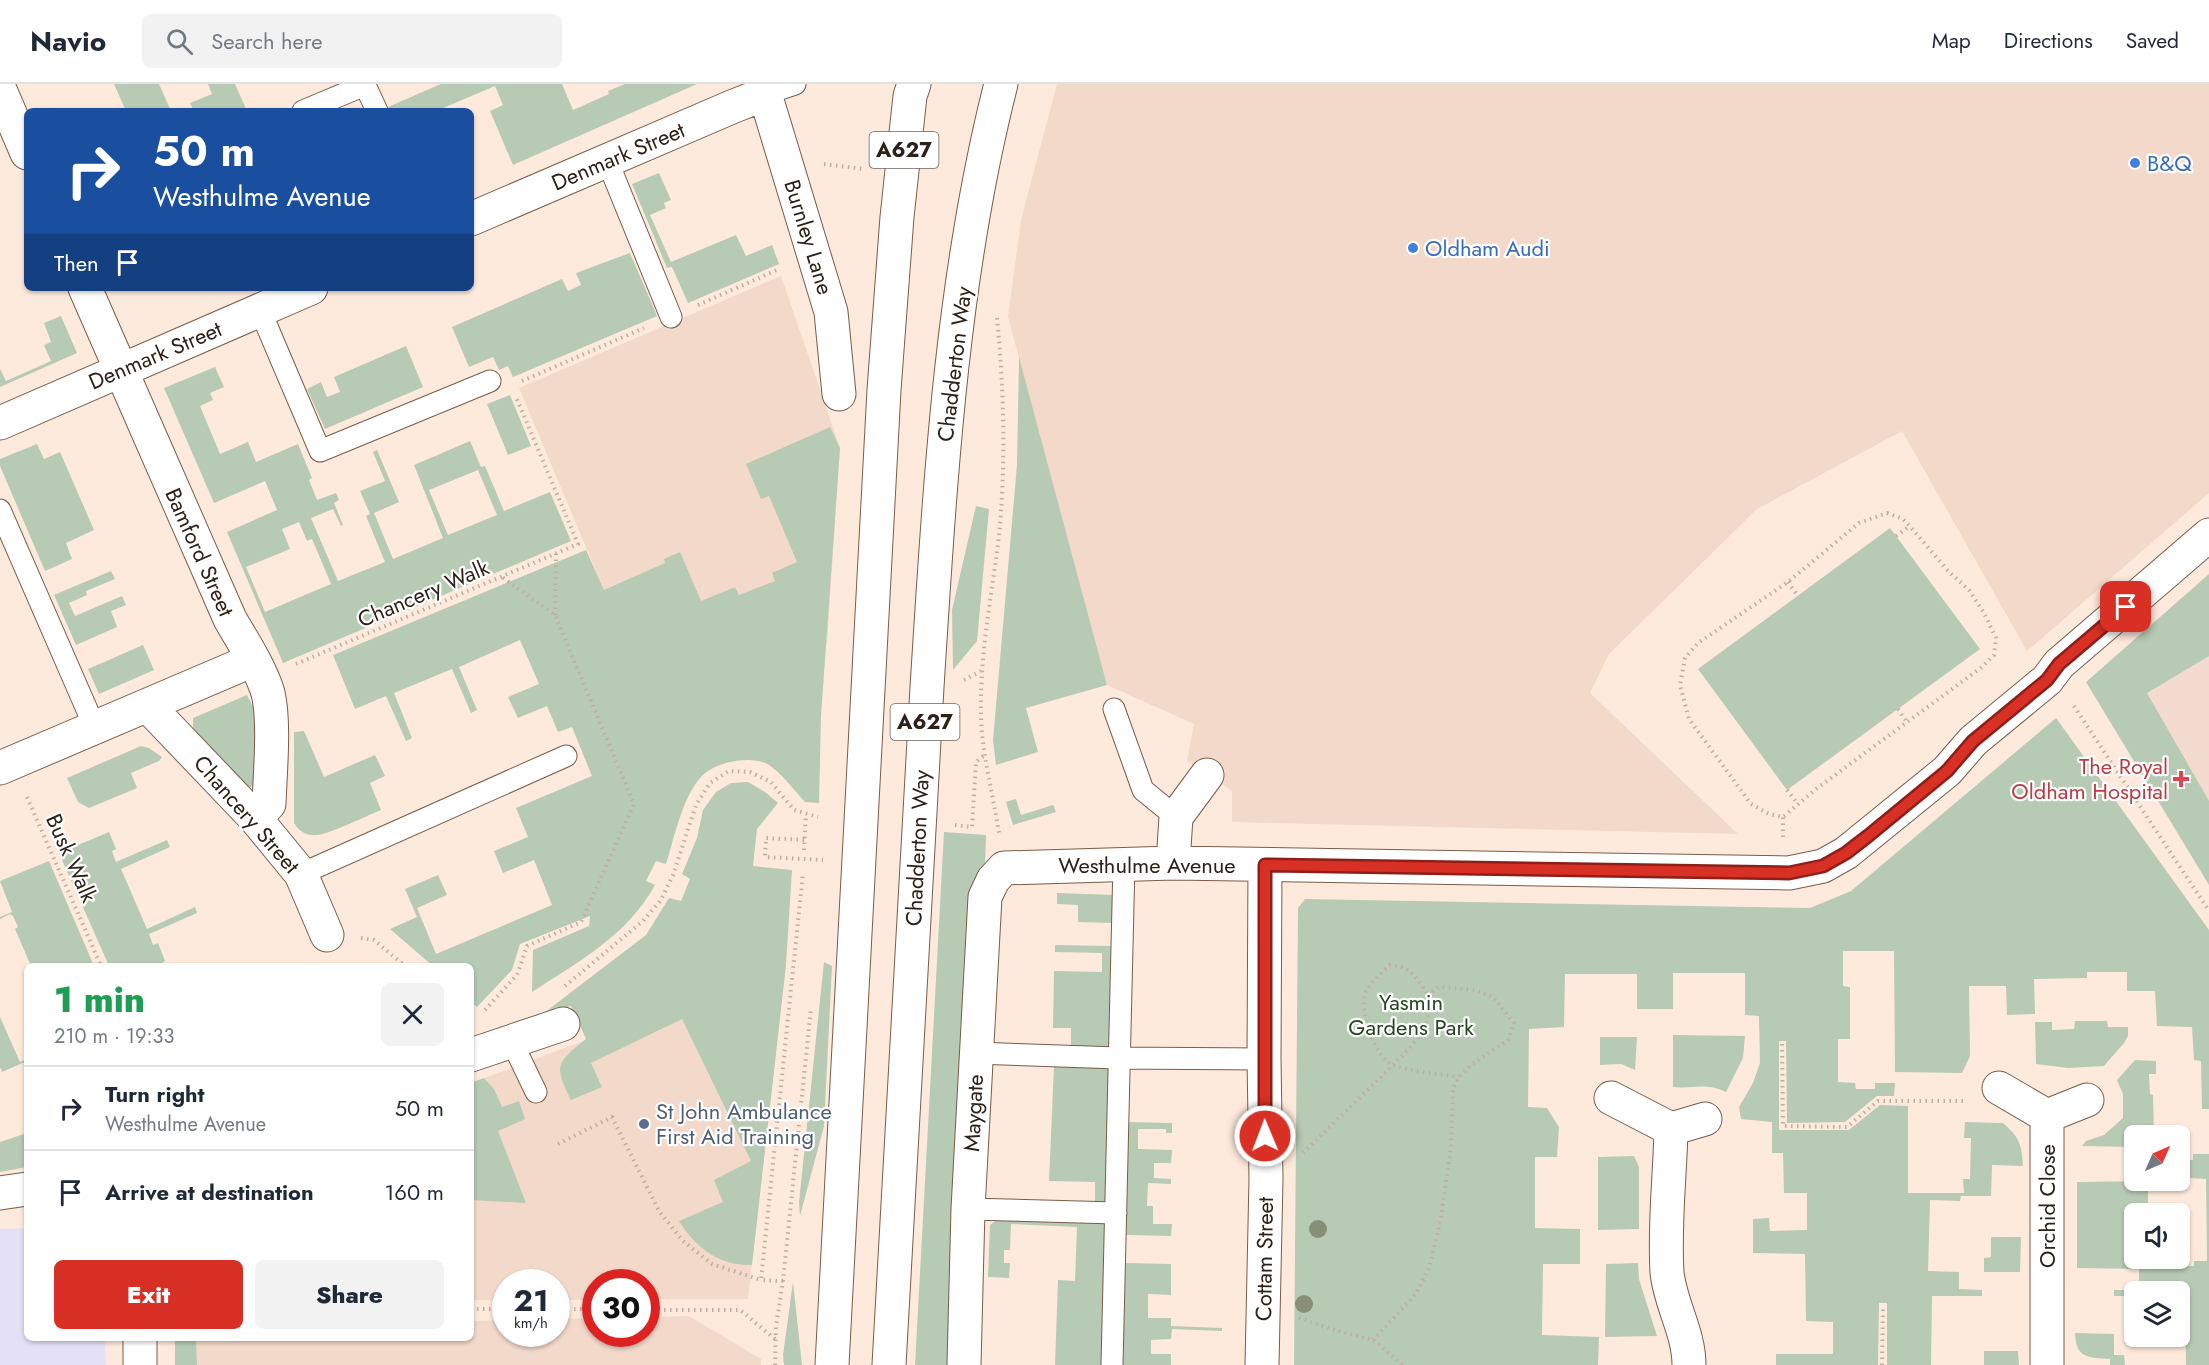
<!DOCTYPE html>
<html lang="en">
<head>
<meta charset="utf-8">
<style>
	:root { --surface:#fff; --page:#f2f2f3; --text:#1f2937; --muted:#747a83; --line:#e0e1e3; --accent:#d93025 }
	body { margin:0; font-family:Jost,sans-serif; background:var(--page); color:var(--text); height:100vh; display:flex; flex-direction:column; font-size:22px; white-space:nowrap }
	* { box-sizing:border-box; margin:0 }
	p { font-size:20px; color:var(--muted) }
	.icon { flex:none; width:33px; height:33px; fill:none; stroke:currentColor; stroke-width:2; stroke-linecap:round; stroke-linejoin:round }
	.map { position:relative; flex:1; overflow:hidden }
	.side { position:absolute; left:24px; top:879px; width:450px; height:378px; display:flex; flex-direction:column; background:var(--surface); border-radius:9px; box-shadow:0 2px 4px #0004 }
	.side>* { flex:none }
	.hud { position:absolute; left:24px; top:24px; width:450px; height:183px; border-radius:9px; box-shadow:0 2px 4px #0004; background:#1a4fa0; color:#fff; overflow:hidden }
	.needle { width:39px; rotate:45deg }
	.controls { position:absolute; left:2124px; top:1041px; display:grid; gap:12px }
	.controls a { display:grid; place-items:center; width:66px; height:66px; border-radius:9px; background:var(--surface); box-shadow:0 2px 4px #0004; font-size:30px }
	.speed { position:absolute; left:492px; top:1185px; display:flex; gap:12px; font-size:30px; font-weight:700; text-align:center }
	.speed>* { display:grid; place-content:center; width:78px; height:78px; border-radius:50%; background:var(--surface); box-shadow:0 2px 4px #0004; line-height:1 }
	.speed small { font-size:15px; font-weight:400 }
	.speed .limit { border:9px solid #d22; background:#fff; color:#111 }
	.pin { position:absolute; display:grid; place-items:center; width:51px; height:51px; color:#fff; margin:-26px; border-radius:12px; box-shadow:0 3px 9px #0006 }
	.me { position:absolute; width:66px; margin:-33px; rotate:359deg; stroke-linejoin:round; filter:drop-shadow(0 0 4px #0008) }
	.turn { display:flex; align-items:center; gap:21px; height:126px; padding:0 30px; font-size:27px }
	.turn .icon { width:78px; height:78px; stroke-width:2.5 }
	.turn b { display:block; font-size:42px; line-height:51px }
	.then { display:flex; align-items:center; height:57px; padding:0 30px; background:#0003; gap:12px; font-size:22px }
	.round { display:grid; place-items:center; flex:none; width:63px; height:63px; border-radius:9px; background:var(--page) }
	.overview { display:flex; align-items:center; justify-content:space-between; height:102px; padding:0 30px }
	h1 { font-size:36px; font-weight:800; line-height:45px; color:#1e9e55 }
	.cta { display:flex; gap:12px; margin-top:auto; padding:12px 30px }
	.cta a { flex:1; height:69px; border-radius:9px; background:var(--accent); color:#fff; font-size:24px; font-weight:800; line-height:69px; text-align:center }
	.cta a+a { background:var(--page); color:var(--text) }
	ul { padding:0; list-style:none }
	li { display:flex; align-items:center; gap:18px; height:84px; padding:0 30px; border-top:2px solid var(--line) }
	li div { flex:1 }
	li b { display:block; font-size:22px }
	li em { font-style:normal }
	header { display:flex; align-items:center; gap:36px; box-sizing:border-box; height:84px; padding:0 30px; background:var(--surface); border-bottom:2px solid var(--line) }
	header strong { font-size:28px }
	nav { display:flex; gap:33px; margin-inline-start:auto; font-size:21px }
	.search { width:420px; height:54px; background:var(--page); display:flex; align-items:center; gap:15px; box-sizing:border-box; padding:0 21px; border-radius:9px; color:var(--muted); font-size:22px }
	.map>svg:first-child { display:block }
</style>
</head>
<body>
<header>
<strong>Navio</strong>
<div class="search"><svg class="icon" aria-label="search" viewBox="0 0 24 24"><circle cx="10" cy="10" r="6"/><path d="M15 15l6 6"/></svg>Search here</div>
<nav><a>Map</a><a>Directions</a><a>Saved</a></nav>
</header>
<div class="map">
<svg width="2209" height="1281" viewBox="0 0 2209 1281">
	<rect width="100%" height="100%" fill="#feeadc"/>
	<path fill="#f2d9ca" d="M1057,0H2209V409L2027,567L1902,347L1757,425L1609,570L1590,609L1738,750L1232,738V707L1187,677L1194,640L1107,601L1008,233L1021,136Z
		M781,192L840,364L827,560L604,506L519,304Z
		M786,881L748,1215H647L646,1198H596L595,1216H557L556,1198H506L505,1216H471V999Z
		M689,1232L761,1275V1281H197L196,1254H471V1237L505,1236L506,1250H556L557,1235L595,1234L596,1250H646L647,1233Z"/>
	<path fill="#e4e1f7" d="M27,1144V1254H105L106,1281H0V1145Z"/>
	<path fill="#f3dbd0" d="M2209,504V787L2098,602Z"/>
	<path fill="#b7cab4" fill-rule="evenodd" d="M114,0H159L171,27H126Z
		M208,0H235L247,27H194L190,19L212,10Z
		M441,0H562L573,26L609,10L608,7L625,0H697L513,81L490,27L503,21L495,2L436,27H390L388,23Z
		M659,89L671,116L664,119L666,124L650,131L671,178L736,151L746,172L772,161L779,180L688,219L672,183L667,184L632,100Z
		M630,169L657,232L513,293L508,282L499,286L493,273L469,283L452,243L562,195L568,207L581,201L576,189Z
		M61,232L77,269L0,303V285L6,297L51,277L44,261L51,258L44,239Z
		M406,262L423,303L325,345L307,305L321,298L327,313L340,308L334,293Z
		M1019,273L1107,601L1026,624L1038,668L996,681L993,656L1017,381Z
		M215,283L224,303L210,309L213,316L200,322L220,370L248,358L256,378L298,360L312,394L309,396L317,416L336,409L339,416L334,419L343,441L341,442L333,425L311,434L338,497L385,478L366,432L370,430L360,407L385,397L373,368L377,366L399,418L374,429L393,475L443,454L414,381L470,357L481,383L485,382L504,427L550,408L571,457L283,579L227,448L277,426L265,397L214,419L164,304ZM478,386L497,431L448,451L429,406ZM299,438L307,457L312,455L331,500L265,528L246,483L290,465L282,445Z
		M510,311L531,362L508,371L487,320Z
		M830,343L840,364L821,632L819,719L805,718C794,706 783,691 769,681C752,670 713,678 700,694C681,717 675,752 666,780L656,777L646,797L655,801C628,851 578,878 532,908L533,866L589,842L590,832L520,860L512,886L477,923L471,918V882H433L390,845L417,833L405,805L438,791L447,811L417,824L436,870L552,821L534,776L503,789L494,767L528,753L516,724L592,692L572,643L558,648L547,622L518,634L508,613L539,600L520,556L459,583L477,626L471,629L452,585L394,609L412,654L406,657L386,612L355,625L333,571L586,466L604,506L665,479L664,475L680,468L701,517L735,503L739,511L775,497L772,489L797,478L769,412L761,415L746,380Z
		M37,360L44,375L60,368L94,446L66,459L72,475L45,487L0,382V375Z
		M976,422L989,425L977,557L953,586L952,526Z
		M1890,444L1980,565L1787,706L1698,585Z
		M111,487L115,495L86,507L87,511L69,519L75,532L122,512L126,521L111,527L117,543L76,561L54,511Z
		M2209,490V572L2147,609L2209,717V801L2086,598Z
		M143,561L154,586L99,610L88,585Z
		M247,611L256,629L258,696L251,703L242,704L193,648V634Z
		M2056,634L2209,846V1025H2202L2201,977L2194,976L2192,943L2157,942L2155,907H2127V888H2087V894L2034,895L2035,930L2007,931L2006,902H1969L1970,972L1962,989L1895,988L1894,867H1843V902L1850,903V955H1838V998L1855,999L1856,1005H1875V999H1895L1894,1012H1877L1845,1038L1787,1039L1786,957H1779V1046H1849L1880,1021L1908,1022V1109H1964L1963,1095H1970L1971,1054H1964L1965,1038L2003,1039C2019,1053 2022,1060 2023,1082L1992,1081L1991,1112H1961L1960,1117L1930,1116L1928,1187L1959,1188V1205L1982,1206V1212H1932L1931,1281H1887V1219H1879L1878,1281H1776V1270H1833V1238L1806,1237L1805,1170L1753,1169V1135L1769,1134L1770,1147L1807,1146V1109H1784L1783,1069H1772V1038L1741,1035L1739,1023L1753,999L1760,979L1759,932L1745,931V889H1673V925H1637V890H1565L1564,943L1529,945L1528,1023L1547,1024L1559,1043L1557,1073H1535V1144L1580,1145V1180H1543L1542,1251L1599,1253L1598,1281H1294L1298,824L1305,815L1810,824L1851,807Z
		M304,647L324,693L375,671L385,692L370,699L381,726C366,732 332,749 318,751C307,752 299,748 294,739V648Z
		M141,662L149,664L162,673L159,677L131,689L137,704L89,724L78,718L67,694Z
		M748,698L765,708L778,719L757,745L753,782L792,786L786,881L752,1181C719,1182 696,1164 679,1137L723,1118L714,1096L751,1077L682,935L591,979L602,1003L571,1016C553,980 557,979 586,955L571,922L540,932L646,851L669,814L681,817L690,795L682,790L697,754L703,726L716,708L731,699Z
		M1016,715L1021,731L1053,721L1056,728L1013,741L1006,718Z
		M109,748L116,765L112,767L116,778L167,756L170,763L121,785L147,845L195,823L197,829L149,850L153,861L158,859L165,877L162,879L163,882H109L59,769Z
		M944,748L986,751L985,781L970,805L948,1281H915Z
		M49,777L94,882H31L15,845L18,843L13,832L10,830L0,835V833L12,828L0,797Z
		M1057,809L1115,811L1114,839L1078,838V821L1057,820Z
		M1055,861L1113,862L1111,965L1071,964V944H1053L1054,887L1102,888V869L1055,868Z
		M824,878L832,882L824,1042L800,1132L799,1118Z
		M0,933L20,978L27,975V977L2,988L0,983Z
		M2075,937H2107L2108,943H2128V952L2124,959L2104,982L2068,984L2036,980L2035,938H2052V946L2074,945Z
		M1673,951L1745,952L1743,974L1726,1008C1704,998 1694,1005 1673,1003Z
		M1600,953H1637L1635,986L1621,980L1600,981Z
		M2135,976L2156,977V990H2149L2150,1010L2153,1011L2154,1051L2134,1052V1063L2082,1062L2086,1057L2104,1051L2123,1034V1010L2117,996Z
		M1054,982L1110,984L1106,1119L1095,1118V1098L1049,1097Z
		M484,994L494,1005L502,1023L519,1017L525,1035L498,1047L526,1119L471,1116V999Z
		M1128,1038L1172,1039V1049H1166V1045H1138V1065L1172,1066L1171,1079H1154V1094L1171,1095V1100L1148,1099L1147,1122H1153V1140H1172L1171,1152L1126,1151Z
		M27,1049V1083L0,1088V1058Z
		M2193,1070H2209V1281H2186L2185,1212H2180V1208H2134V1212H2114V1206H2139V1185L2077,1184V1098L2148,1097V1129L2134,1130V1174L2168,1177L2169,1182H2194V1177H2207L2206,1095L2189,1094V1088L2180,1089V1076H2193Z
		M1634,1072L1639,1083V1145L1598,1146V1073Z
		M998,1135L1108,1140L1103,1281H1055L1058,1196L1075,1197L1077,1143L1011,1140L1010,1166H1004V1179H1010L1009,1194L988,1193L990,1141Z
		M1991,1153H2021L2020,1188H1984V1174L1991,1173Z
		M1125,1179L1171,1180V1211L1148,1210V1234H1171V1242L1222,1244V1247L1172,1245L1171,1255L1151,1256V1270H1171V1281H1123Z
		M1638,1179L1639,1195L1657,1252L1605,1253L1606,1180Z
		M793,1198L802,1281H784L783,1271Z
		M2075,1249L2114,1250V1271H2124L2125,1281H2110V1275C2088,1274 2076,1274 2075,1249Z
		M175,1254H196L197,1281H175Z
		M1984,1267H2018L2019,1281H1984Z"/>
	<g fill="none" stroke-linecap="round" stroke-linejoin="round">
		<defs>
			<path id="lane" d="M765,10L795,0
				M303,27L365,1L377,27
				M607,76L671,233
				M260,226L320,367L490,297
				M0,426L95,644
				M1114,625L1143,706L1176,733
				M301,790L566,672
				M512,958L536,1008
				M975,969L1118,974L1264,975
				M968,1125L1116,1129
				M1112,1281L1124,779"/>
			<path id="street" d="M762,0L831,228L839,310
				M0,6L27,69
				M471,135L734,22L765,10
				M85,204L230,535C243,558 260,583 268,609C275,638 270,689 269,720L255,734
				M0,339L311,204
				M148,622L255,734L301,790L327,851
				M0,684L253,576
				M1173,779L1176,733L1207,691
				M471,971L563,940
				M1999,1004L2047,1032L2087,1016
				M1611,1014L1671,1045L1705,1035
				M2047,1032V1281
				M1671,1045C1670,1093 1664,1140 1667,1188C1670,1220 1689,1248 1689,1281
				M0,1109L27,1105
				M140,1254V1281
				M964,1281L968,1125L985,813L993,796L1004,784L1173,779L1789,789L1823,782L1846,769L1947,687L1973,657L2047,596L2059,580L2209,451
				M1262,1281L1266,1095L1264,975L1265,781"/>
			<path id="highway" d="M832,1281L884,306L897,133L910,12L914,0
				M889,1281C901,1055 913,829 927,603C940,401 951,196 1001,0"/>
		</defs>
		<use href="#lane" stroke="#795c49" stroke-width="23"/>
		<use href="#street" stroke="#795c49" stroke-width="35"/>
		<use href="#highway" stroke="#795c49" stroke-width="35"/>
		<path stroke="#bfada1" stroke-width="4" stroke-dasharray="1.5 4.5" stroke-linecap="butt" d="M824,80L864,85
			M698,221L779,185
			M997,234C1004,305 1006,380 999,452C992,510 980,568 981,628C981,667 993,709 999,749
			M522,297L644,244
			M1887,429L1903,435L1914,447L1949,488L1969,506L1984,529L1996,554L1994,571L1982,583L1816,705L1783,733L1769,730L1751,720L1689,635L1680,601L1685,574L1698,559L1788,498L1859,439Z
			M1896,452L1910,442
			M1788,498L1798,512
			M555,531L556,470
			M296,580L578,460L516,313
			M964,596L981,587
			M2074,622L2209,827
			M1898,625L1906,637
			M1787,706L1798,720
			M27,713L101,882
			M955,741L972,743L976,678L986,670
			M1783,753V733
			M804,756L766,754L765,773L823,776
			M804,766L806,731
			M361,854L374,856L405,882
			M565,902L643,837L661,816L673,791L696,721L710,699L729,687L750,688L771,698L794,726L818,733
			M485,926L517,891L527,862L581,838L634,720L555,531L502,493
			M1782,960L1783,1042L1847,1043L1878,1017H1964
			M558,1060L612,1033L659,1127L683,1157L712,1180L761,1196
			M1303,1069L1393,981C1416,958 1443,932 1421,900C1413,888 1404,882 1390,881C1382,888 1371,898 1366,908C1358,927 1375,975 1395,982C1413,988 1439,990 1459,993
			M783,1197L761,1196L803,789
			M471,1225H506
			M556,1225H596
			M646,1226H740L775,1255
			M1299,1234L1338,1247L1373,1256L1403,1281
			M1373,1256L1416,1210L1429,1184L1440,1139L1451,1063L1453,1004L1459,993L1471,981L1508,956L1514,939L1493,913L1475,906L1439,903L1428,910
			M775,1281L776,1242L783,1197L811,924
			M1882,1281L1883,1224"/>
		<use href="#lane" stroke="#fff" stroke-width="21"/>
		<use href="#street" stroke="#fff" stroke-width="33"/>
		<use href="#highway" stroke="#fff" stroke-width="33"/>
	</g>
	<g fill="#879075">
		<circle cx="1318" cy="1145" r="9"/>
		<circle cx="1304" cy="1220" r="9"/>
	</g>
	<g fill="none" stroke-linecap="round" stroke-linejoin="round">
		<defs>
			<path id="route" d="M1265,1052V781L1789,789L1823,782L1846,769L1868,752L1947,687L1973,657L2047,596L2059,580L2126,523"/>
		</defs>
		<use href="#route" stroke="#8d1f18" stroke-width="15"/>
		<use href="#route" stroke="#d93025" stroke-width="10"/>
	</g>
	<g fill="#3f7fe0" stroke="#fff" stroke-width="2">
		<circle cx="2135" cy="79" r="6"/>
		<circle cx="1413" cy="164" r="6"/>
	</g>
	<path fill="#e0444e" stroke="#fff" stroke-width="2" d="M2178 686h6v6h6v6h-6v6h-6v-6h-6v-6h6z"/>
	<circle fill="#5c6f8a" stroke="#fff" stroke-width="2" cx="644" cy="1040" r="6"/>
	<g text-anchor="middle" stroke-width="4.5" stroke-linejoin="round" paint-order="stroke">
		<g fill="#fff" stroke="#6c645e" stroke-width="1.5">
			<rect x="869.5" y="48" width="69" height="36" rx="4.5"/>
			<rect x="890.5" y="620" width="69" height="36" rx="4.5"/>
		</g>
		<g font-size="21" font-weight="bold" fill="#2d2119">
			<text x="904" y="73">A627</text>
			<text x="925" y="645">A627</text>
		</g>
		<g font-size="22" fill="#2d2119" stroke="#fff">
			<text transform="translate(618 72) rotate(-23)" y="8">Denmark Street</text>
			<text transform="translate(809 153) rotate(73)" y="8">Burnley Lane</text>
			<text transform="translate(155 271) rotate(-23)" y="8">Denmark Street</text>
			<text transform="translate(954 280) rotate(-83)" y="8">Chadderton Way</text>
			<text transform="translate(200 468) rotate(66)" y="8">Bamford Street</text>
			<text transform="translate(423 509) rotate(-23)" y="8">Chancery Walk</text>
			<text transform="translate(247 730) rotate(49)" y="8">Chancery Street</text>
			<text transform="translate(917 764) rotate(-87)" y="8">Chadderton Way</text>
			<text transform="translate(72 774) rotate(66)" y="8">Busk Walk</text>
			<text x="1147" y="789">Westhulme Avenue</text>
			<text transform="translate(973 1029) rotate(-87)" y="8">Maygate</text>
			<text transform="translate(2047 1122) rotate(-90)" y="8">Orchid Close</text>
			<text transform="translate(1264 1175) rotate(-89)" y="8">Cottam Street</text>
		</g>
		<g font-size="22" fill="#366cbe" stroke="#fff" text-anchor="start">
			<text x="2147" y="87">B&amp;Q</text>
			<text x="1425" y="172">Oldham Audi</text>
		</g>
		<g font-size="22" fill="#be3a42" stroke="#fff" text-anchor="end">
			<text x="2168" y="690">The Royal<tspan x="2168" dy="25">Oldham Hospital</tspan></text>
		</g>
		<g font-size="22" fill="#264621" stroke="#fff">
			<text x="1411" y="926">Yasmin<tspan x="1411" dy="25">Gardens Park</tspan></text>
		</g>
		<g font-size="22" fill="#4e5e75" stroke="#fff" text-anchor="start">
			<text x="656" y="1035">St John Ambulance<tspan x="656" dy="25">First Aid Training</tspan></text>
		</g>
	</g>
</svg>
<div class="controls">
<a><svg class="needle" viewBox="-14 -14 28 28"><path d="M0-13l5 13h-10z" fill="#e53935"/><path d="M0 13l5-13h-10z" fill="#747a83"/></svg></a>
<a><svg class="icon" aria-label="sound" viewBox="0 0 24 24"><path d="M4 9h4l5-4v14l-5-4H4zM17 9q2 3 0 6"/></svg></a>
<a><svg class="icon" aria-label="layers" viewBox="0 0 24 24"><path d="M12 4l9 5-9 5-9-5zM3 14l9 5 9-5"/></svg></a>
</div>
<div class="speed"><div>21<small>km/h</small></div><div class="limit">30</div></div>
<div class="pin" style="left:2126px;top:523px;background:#d93025"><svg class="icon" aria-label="arrive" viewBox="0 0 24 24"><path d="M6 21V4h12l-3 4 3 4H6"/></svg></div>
<svg class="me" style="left:1265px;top:1052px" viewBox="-20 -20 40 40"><circle r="17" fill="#d93025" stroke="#fff" stroke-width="3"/><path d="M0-11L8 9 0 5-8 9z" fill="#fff"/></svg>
<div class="hud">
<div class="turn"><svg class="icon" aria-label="right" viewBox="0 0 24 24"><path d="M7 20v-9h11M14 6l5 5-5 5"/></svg><div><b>50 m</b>Westhulme Avenue</div></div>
<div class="then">Then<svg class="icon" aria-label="arrive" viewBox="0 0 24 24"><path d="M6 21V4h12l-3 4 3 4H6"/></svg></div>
</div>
<section class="side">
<div class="overview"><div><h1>1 min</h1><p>210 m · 19:33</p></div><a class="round"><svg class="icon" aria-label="close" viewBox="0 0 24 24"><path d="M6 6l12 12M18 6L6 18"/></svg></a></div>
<ul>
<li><svg class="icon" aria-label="right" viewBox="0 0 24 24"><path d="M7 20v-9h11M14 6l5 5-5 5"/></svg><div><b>Turn right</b><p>Westhulme Avenue</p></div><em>50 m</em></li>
<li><svg class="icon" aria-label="arrive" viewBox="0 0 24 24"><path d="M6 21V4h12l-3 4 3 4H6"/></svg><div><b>Arrive at destination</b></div><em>160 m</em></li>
</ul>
<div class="cta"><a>Exit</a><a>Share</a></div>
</section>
</div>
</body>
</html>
